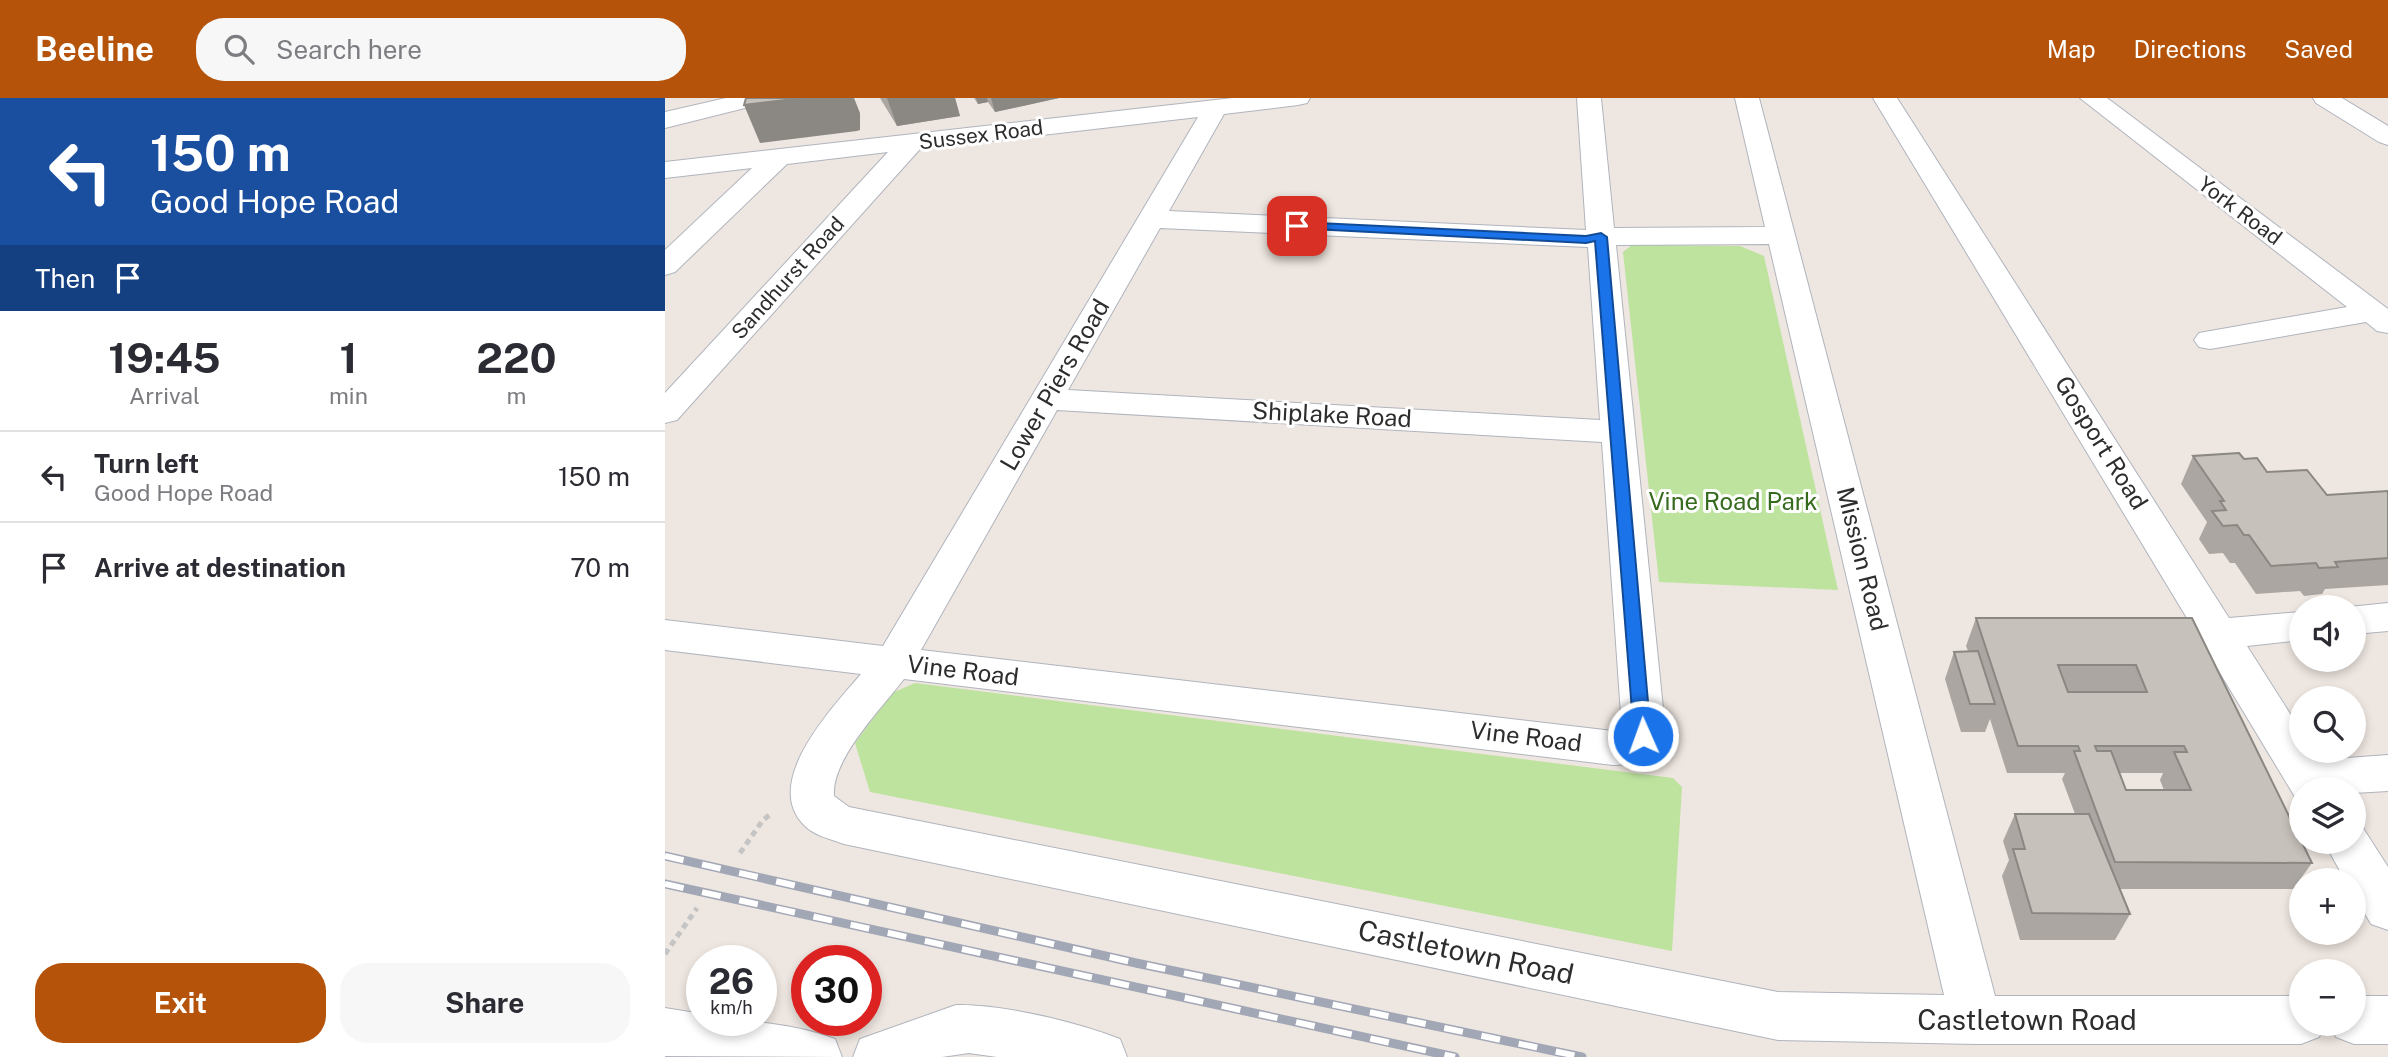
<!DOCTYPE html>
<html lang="en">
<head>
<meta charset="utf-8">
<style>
	:root { --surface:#fff; --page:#f7f7f7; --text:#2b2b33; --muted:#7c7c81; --line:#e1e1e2; --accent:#b45309 }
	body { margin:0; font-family:"Public Sans",sans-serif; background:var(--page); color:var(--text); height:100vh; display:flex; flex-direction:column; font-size:26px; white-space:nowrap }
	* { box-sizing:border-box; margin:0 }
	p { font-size:23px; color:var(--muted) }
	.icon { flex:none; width:38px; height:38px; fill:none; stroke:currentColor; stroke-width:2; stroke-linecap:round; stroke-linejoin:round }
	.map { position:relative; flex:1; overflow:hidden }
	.sheet { display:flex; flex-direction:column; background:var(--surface); width:665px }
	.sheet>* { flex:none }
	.guide { background:#1a4fa0; color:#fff; overflow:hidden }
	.buttons { position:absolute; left:1624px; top:497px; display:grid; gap:14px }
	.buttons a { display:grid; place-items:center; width:77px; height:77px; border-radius:50%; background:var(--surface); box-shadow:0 4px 10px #0003; font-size:35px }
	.speed { position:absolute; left:21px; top:847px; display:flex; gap:14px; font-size:35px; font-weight:700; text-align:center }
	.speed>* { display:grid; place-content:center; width:91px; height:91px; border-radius:50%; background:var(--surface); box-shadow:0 4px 10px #0003; line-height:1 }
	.speed small { font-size:18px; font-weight:400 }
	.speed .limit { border:10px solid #d22; background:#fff; color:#111 }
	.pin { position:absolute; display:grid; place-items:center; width:60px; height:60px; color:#fff; margin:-30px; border-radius:14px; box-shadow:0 4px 10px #0006 }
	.me { position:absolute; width:77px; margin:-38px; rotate:358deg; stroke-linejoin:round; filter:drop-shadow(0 0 5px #0008) }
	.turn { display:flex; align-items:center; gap:24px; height:147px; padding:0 35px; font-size:32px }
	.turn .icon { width:91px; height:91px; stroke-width:2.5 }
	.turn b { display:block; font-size:49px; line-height:60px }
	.then { display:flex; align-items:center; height:66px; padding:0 35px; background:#0003; gap:14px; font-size:26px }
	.eta { display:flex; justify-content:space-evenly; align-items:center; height:119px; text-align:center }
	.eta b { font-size:42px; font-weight:700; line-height:49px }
	.button { display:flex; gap:14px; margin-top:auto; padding:14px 35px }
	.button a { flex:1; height:80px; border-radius:28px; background:var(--accent); color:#fff; font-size:28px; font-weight:700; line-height:80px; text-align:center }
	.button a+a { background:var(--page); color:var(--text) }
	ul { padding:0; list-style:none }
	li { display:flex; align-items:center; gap:21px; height:91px; padding:0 35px; border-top:2px solid var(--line) }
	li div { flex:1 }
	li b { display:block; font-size:26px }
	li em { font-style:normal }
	header { display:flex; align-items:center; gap:42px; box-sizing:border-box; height:98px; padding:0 35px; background:var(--accent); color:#fff }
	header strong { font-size:33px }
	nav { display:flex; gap:38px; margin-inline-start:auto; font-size:24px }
	.search { width:490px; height:63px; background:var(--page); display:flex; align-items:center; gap:18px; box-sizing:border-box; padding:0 24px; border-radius:28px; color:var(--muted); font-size:26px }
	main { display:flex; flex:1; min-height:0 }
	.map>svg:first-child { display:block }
</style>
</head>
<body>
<header>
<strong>Beeline</strong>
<div class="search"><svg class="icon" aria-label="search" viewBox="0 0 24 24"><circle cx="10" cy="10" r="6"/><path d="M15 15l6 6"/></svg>Search here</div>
<nav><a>Map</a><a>Directions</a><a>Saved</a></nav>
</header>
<main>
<section class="sheet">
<div class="guide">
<div class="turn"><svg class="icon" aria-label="left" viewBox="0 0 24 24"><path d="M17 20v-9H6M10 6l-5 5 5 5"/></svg><div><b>150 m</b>Good Hope Road</div></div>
<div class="then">Then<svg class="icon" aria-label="arrive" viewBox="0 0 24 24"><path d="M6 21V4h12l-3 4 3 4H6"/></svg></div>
</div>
<div class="eta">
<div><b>19:45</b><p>Arrival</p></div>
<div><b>1</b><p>min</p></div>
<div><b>220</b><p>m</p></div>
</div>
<ul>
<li><svg class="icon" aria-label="left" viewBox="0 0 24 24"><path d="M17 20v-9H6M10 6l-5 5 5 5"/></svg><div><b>Turn left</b><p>Good Hope Road</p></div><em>150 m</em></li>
<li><svg class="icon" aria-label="arrive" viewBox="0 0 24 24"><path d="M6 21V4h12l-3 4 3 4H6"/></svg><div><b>Arrive at destination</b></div><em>70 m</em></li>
</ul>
<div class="button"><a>Exit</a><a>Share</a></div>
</section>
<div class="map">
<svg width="1723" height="959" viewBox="0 0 1723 959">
	<rect width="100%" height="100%" fill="#eee6e0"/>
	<path fill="#bde39e" d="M967,147L1075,148L1099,158L1173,492L994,484L958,154Z
		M250,585L1008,680L1017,689L1007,853L205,694L190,645L227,595Z"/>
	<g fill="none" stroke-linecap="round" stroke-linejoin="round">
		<defs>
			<path id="minor" d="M61,0H103L100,5L0,30V14Z
				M568,0H645L642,5L633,7L559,16L504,113L921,132L912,0H936L949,130L1100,129L1070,0H1094L1330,898H1636V926H1660L1654,939L1636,946H1311L1113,942L179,746C166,741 150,738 140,728C95,685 168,609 196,576L0,552V522L218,548L533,19L255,51L12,322L0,325V295L223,54L122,66L10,174L0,177V152L87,70L0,80V64ZM495,130L923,149L935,322L403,292ZM1104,146L1279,897L1113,894L184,709L169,698C166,661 217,610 239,581L948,667C974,667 993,655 1000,630L951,147ZM392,312L937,344L957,631L948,633L256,552Z
				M1208,0H1232L1564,520L1636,514V542L1582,548L1636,633V653H1649L1655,662L1723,657V693L1689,695V691H1636V705L1633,704Z
				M1415,0H1442L1723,211V235L1712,233L1701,224L1545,251L1534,249L1529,242L1534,235L1682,209Z
				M1648,0H1677L1723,28V47L1714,44L1651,5Z
				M1723,505V533L1689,536V509H1684Z
				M1689,727L1698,730L1723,769V832L1706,826L1689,797V782H1680L1659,744H1689Z
				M1689,898H1723V946H1689L1671,939L1665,926H1689Z
				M291,907C338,906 411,924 455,941L462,959H332L304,955L277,959H188L195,941Z
				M0,910L37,916V922C81,922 128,925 170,941L177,959L0,958Z"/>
		</defs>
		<use href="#minor" stroke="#b0b4bd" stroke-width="2"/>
		<path stroke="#c4c4c4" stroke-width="5" stroke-dasharray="6 4.5" stroke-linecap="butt" d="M75,755L98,722L107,715
			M0,856L32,810"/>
		<use href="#minor" fill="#fff" fill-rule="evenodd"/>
		<defs>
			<path id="rail" d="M0,758L471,865L917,959
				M0,786L790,959"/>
		</defs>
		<use href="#rail" stroke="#a2a7b6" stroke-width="9"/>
		<use href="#rail" stroke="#fff" stroke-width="6" stroke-dasharray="19" stroke-linecap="butt"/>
	</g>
	<path fill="#aba6a1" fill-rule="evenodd" d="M215,0H290L295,18L232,28Z
		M309,0H394L330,14L323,4L313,6Z
		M1528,358L1579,361L1602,374L1662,397L1723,393V487L1660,491L1657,496L1639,498L1635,493L1591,496L1570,465H1565L1558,455L1544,456L1534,441L1542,424L1516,386Z
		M1311,520H1527L1647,765L1628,791H1455L1465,816L1450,842H1355L1337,778L1344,762L1338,743L1350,716H1410L1397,681L1400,675H1342L1325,621L1320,634H1296L1280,581L1289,554L1303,553L1301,548ZM1454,675H1498L1495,682L1499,692H1461Z"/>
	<path fill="#8b8783" d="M136,0H189L195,15V32L192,33L95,45L79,7Z
		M222,0H290L295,18L232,28Z
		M311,0H322L323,4L313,6Z
		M326,0H394L330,14Z"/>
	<path fill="#c7c1bb" stroke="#8b8783" stroke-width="2" fill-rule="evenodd" d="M81,0H137L79,7Z
		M1574,355L1579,361L1592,360L1602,374L1642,372L1662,397L1723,393V460L1670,464L1673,469L1654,470L1651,465L1606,468L1584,437H1579L1572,427L1558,428L1547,413L1561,412L1555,403H1559L1528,358Z
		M1311,520H1527L1647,765L1450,764L1409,653H1415L1413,648H1353ZM1393,567H1471L1482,594H1403ZM1430,648H1519L1522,654H1509L1526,692H1461L1446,653H1432Z
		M1313,553L1330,606H1305L1289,554Z
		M1350,716H1424L1465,816L1367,815L1348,751H1360Z"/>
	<path fill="#1a73e8" stroke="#114b97" stroke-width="2" d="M632,124L921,138L936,135L942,139L986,638L984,642H971L969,638L930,143L921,145L628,130V125Z"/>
	<g text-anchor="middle" stroke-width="6" stroke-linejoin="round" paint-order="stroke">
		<g font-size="21" fill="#2d2d2d" stroke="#fff">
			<text transform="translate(316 37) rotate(-7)" y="7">Sussex Road</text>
			<text transform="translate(1575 113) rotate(37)" y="7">York Road</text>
			<text transform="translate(123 180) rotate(-48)" y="7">Sandhurst Road</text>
		</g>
		<g font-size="24" fill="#2d2d2d" stroke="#fff">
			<text transform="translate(390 287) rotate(-60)" y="8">Lower Piers Road</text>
			<text transform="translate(667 317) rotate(3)" y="8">Shiplake Road</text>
			<text transform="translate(1436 345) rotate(58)" y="8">Gosport Road</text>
			<text transform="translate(1197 461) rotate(76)" y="8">Mission Road</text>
			<text transform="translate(298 573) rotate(7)" y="8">Vine Road</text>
			<text transform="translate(861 639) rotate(7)" y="8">Vine Road</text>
		</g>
		<g font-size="24" fill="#366a1d" stroke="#fff">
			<text x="1068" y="412">Vine Road Park</text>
		</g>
		<g font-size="28" fill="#2d2d2d" stroke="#fff">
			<text transform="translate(801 854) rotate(12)" y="10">Castletown Road</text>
			<text x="1362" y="932">Castletown Road</text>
		</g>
	</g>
</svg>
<div class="buttons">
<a><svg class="icon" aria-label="sound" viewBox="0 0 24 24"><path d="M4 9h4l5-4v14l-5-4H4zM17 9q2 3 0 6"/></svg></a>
<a><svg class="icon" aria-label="search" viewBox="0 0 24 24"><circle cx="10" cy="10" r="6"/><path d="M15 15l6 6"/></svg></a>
<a><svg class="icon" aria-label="layers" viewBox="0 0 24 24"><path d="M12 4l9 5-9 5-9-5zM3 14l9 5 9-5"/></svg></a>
<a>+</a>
<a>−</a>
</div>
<div class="speed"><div>26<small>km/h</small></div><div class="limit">30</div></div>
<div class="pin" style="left:632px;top:128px;background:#d93025"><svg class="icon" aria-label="arrive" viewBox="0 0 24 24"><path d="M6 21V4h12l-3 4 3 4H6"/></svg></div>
<svg class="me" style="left:978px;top:638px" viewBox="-20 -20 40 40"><circle r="17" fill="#1a73e8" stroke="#fff" stroke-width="3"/><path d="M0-11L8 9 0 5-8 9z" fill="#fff"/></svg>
</div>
</main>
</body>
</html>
